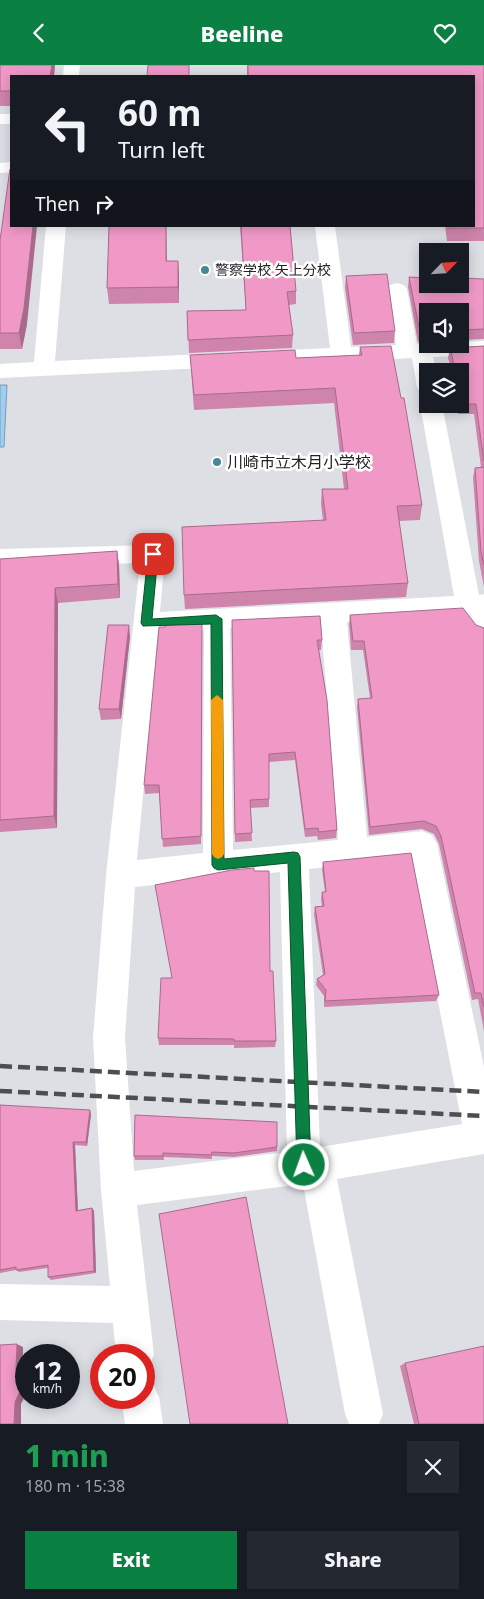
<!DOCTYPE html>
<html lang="en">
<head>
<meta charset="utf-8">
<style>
	:root { --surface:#171b24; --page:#242831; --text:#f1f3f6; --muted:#9ea1a6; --accent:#0b8043 }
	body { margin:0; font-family:"Noto Sans","Noto Sans JP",sans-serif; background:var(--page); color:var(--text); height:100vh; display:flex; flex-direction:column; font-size:19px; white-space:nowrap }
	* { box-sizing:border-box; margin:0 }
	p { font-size:16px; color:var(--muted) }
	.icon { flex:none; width:28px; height:28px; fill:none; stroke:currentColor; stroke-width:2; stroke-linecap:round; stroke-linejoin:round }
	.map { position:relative; height:1359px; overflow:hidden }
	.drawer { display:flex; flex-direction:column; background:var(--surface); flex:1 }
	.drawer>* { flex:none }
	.hud { position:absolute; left:10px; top:10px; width:465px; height:152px; border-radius:0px; box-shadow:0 2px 12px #0003; background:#171b24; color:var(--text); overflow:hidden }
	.needle { width:32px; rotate:65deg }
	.controls { position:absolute; left:419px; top:178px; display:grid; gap:10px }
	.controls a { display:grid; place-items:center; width:50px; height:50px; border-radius:0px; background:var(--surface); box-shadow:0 2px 12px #0003; font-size:25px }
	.speed { position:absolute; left:15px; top:1279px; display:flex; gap:10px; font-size:25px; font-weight:700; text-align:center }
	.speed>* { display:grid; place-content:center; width:65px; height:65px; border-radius:50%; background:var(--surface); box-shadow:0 2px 12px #0003; line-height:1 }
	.speed small { font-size:12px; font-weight:400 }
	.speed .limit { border:8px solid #d22; background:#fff; color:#111 }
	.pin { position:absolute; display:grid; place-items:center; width:42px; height:42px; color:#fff; margin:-21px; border-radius:10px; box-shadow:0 2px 8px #0006 }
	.me { position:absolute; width:55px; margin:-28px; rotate:358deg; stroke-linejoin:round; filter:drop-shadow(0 0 4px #0008) }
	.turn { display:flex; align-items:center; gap:18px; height:105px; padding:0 25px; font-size:22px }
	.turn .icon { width:65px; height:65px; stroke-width:2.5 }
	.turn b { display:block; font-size:35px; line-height:42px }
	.then { display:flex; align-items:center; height:48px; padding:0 25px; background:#0003; gap:10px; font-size:19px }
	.round { display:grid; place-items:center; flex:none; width:52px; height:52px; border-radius:0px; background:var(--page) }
	.head { display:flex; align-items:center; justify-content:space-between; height:85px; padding:0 25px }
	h1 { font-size:30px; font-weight:800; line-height:38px; color:#1e9e55 }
	.cta { display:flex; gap:10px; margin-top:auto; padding:10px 25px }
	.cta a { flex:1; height:58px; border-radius:0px; background:var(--accent); color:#fff; font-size:20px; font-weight:800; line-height:58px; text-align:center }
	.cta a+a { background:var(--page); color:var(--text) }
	header { display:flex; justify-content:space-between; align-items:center; height:65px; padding:0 25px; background:var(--accent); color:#fff; font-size:22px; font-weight:800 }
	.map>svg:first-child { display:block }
</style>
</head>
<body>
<header><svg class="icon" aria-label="back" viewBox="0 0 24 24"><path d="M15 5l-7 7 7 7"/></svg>Beeline<svg class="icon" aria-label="heart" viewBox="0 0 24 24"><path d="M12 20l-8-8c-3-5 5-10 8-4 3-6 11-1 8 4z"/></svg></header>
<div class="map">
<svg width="484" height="1359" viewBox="0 0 484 1359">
	<rect width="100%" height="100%" fill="#dedfe5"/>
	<path fill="#a0cef3" stroke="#7a9bb6" d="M0,320H7L4,382H0Z"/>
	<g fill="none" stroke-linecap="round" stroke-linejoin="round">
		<path fill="#fff" fill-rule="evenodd" d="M64,0H80L79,11H63Z
			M0,49H11V59H0Z
			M11,97V107L0,108V98Z
			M46,161H66L55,296L330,283L315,161H335L351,282L396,280L387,224L390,220L397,218L404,220L407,224L417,279L484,276V290L433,292L436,306H428V329L420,327L417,322L412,293L0,313V299L34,297Z
			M428,333V339H442L479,530L484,529V571L475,568L461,550L347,557L367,772L422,766L432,770L437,779L484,1002V1089L337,1114L383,1349L379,1359H349L345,1349L303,1119L137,1140L154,1290L148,1303L144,1305V1290H116L113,1258L0,1255V1219L110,1221L101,1125L93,973L106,810L140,498L0,502V484L153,480L162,483L165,489L160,547L454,531L420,339L423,334ZM321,558L338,775L233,785L230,563ZM204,565L203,788L137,795L158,567ZM410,793L462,1059L320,1082L309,804ZM280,807L287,1087L134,1106L125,973L135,822Z
			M144,1315L153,1319L159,1332L163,1359H125L121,1332H144Z"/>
		<path stroke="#4d4e51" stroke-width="4.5" stroke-dasharray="12 6" stroke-linecap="butt" d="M0,1001L484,1027
			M0,1026L484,1051"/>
	</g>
	<path fill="#ce84ab" d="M0,0H55L54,11H11V41H0Z
		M247,0H484V176H447L445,161H474V11H247Z
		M109,161H166L167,196H178L179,238L109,239L107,223Z
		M240,161H290L296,226V239L289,240L293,270L292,283L189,288L187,246L246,245Z
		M0,175L27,259L22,284H0Z
		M346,211L395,266L394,278L353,280L345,223Z
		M409,212L484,214V274L460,275V246H428V276L418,277L408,222Z
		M484,281V522L479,496L473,412L475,403L481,402L474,349H458V342H454V339H460V306H452L448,293L450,283Z
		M360,282L422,440L420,455L399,456L408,518L406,532L185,544L184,530L323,456L321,439L322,424H344L334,338L194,345L190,290L296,293L359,290Z
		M117,486L119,500L120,533L58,538L57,763L0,767V494Z
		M350,550L476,560L484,563V966L478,934L472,935L439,779L434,769L422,764L369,770L357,642L358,634L370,633L363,585H351L349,559Z
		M232,555L322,575L321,585H319L337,765L336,773L318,775L317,771L305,772L295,695L269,697V742L250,743L252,776L235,777Z
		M202,567L201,779L163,782L159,728L145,729L144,720Z
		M130,571L121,654L101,655L99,644Z
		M323,797L439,930L436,936L324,942V931L316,920L317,914L323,910L314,849L315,842L322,841L321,834L322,827H325L322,805Z
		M270,906L276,976L275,982L234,983V980H159L158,973Z
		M0,1040L91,1049L87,1081L75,1080L78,1145L92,1143L94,1146L96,1208L51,1215L48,1212V1203L19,1207L16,1205L0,1208Z
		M135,1050L277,1082V1086L234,1092L212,1091V1094L164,1092V1095H135L134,1091Z
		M405,1298L484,1359H414L400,1301Z"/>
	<path fill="#a86b8b" d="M52,0H55L54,11H50Z
		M33,161H37L27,259L22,284L19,268Z
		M166,161L167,212L166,196Z
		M178,196L179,212V238L178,222Z
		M117,486L119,500L120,533L118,519Z
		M55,523L58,538L57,763L54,751Z
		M129,560L130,571L121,654L119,644Z
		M90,1045L91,1049L87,1081L86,1077Z
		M73,1077L75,1080L78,1149L76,1146Z
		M92,1143L94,1146L96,1208L94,1206Z
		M17,1279L23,1282V1307L26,1314V1329L21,1339V1359H14Z"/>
	<path fill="#f099c7" stroke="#a86b8b" d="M0,0H52L50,11H11V26H0Z
		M148,0H189V11H147Z
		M248,0H484V163H449V161H474V11H248Z
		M10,104H11V161H33L24,243L19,268H0V175Z
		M109,161H166V196H178V222L107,223Z
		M241,161H290L296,226L287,227L293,270L188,275L187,246L246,245Z
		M387,209L395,266L354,268L346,211Z
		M409,212L428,213V219H460V213L484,214V264L460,265V246H428V266L420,267Z
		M391,281L401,333H404L422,440L397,441L408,518L184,530L182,462L326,455L322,424H348L335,323L194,330L190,290L295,285L296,293L362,290L360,282Z
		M484,281V396L476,339H460V306H454L453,295L450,283Z
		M484,402V500L481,486L475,403Z
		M117,486L118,519L55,523L54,751L0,755V494Z
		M463,543L476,560L484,563V942L481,928H475L441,771L436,761L424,756L370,762L358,634L372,633L364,576H353L350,550Z
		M320,551L322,575H317L327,635L337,765L319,767L318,763L305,764L295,687L269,689V734L250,735L252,768L235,769L232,555Z
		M202,557L201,771L162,774L159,720H144L159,562H165V559Z
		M108,560H129L119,644H99Z
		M411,788L439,930L325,936L326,925L317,914L325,909L315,842L324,841L322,827H326L323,797Z
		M254,803V806H269L270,906H273L276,976H234V974L158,973L161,913H172L155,820L232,805Z
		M0,1040L90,1045L86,1077H73L76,1146L92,1143L94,1206L48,1212V1200L16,1205V1202L0,1205Z
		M135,1050L277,1057V1082L234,1088L212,1087L211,1090L163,1088V1091H134Z
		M246,1132L288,1359H190L159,1149Z
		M17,1279L16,1304L23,1320L15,1337L14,1359H0V1280Z
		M484,1281V1359H419L405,1298Z"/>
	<path fill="#0b8043" stroke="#07532c" d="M153,485L158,489L152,554L216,550L222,554L224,794L294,787L298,788L300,792L311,1100L309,1106L304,1108L299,1106L297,1100L288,798L218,805L214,803L212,800L211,559L143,561L141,558L148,489Z"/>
	<path fill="#f59e0b" d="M217,630L223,635L224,789L222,792L218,794L214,792L212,789L211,635Z"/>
	<g fill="#46879a" stroke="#fff" stroke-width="2">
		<circle cx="205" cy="205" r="5"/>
		<circle cx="217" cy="397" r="5"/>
	</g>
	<g text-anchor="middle" stroke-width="5" stroke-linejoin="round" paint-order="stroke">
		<g font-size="14" fill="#232326" stroke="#fff" text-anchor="start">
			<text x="215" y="210">警察学校 矢上分校</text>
		</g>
		<g font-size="16" fill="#232326" stroke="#fff" text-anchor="start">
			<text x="227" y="403">川崎市立木月小学校</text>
		</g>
	</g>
</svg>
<div class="controls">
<a><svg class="needle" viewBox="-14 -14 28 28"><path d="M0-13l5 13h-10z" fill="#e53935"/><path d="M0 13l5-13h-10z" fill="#9ea1a6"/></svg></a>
<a><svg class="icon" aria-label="sound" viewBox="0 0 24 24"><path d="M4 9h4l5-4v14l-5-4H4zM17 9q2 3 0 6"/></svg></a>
<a><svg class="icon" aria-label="layers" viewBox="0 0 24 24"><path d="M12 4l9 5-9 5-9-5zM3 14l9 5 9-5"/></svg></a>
</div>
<div class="speed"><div>12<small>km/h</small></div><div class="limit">20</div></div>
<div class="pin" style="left:153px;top:489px;background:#d93025"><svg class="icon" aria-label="arrive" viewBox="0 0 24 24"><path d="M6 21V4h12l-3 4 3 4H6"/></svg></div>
<svg class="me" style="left:304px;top:1100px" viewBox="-20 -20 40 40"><circle r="17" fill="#0b8043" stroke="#fff" stroke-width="3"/><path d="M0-11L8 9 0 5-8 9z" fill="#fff"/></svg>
<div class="hud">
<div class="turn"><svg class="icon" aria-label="left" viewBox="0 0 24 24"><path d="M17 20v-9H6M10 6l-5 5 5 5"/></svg><div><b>60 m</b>Turn left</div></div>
<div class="then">Then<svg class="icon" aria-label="right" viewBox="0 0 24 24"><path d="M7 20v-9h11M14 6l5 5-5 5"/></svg></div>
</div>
</div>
<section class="drawer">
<div class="head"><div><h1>1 min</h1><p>180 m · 15:38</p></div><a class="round"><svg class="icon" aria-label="close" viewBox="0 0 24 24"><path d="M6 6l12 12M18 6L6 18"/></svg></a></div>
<div class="cta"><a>Exit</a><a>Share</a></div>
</section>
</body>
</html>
